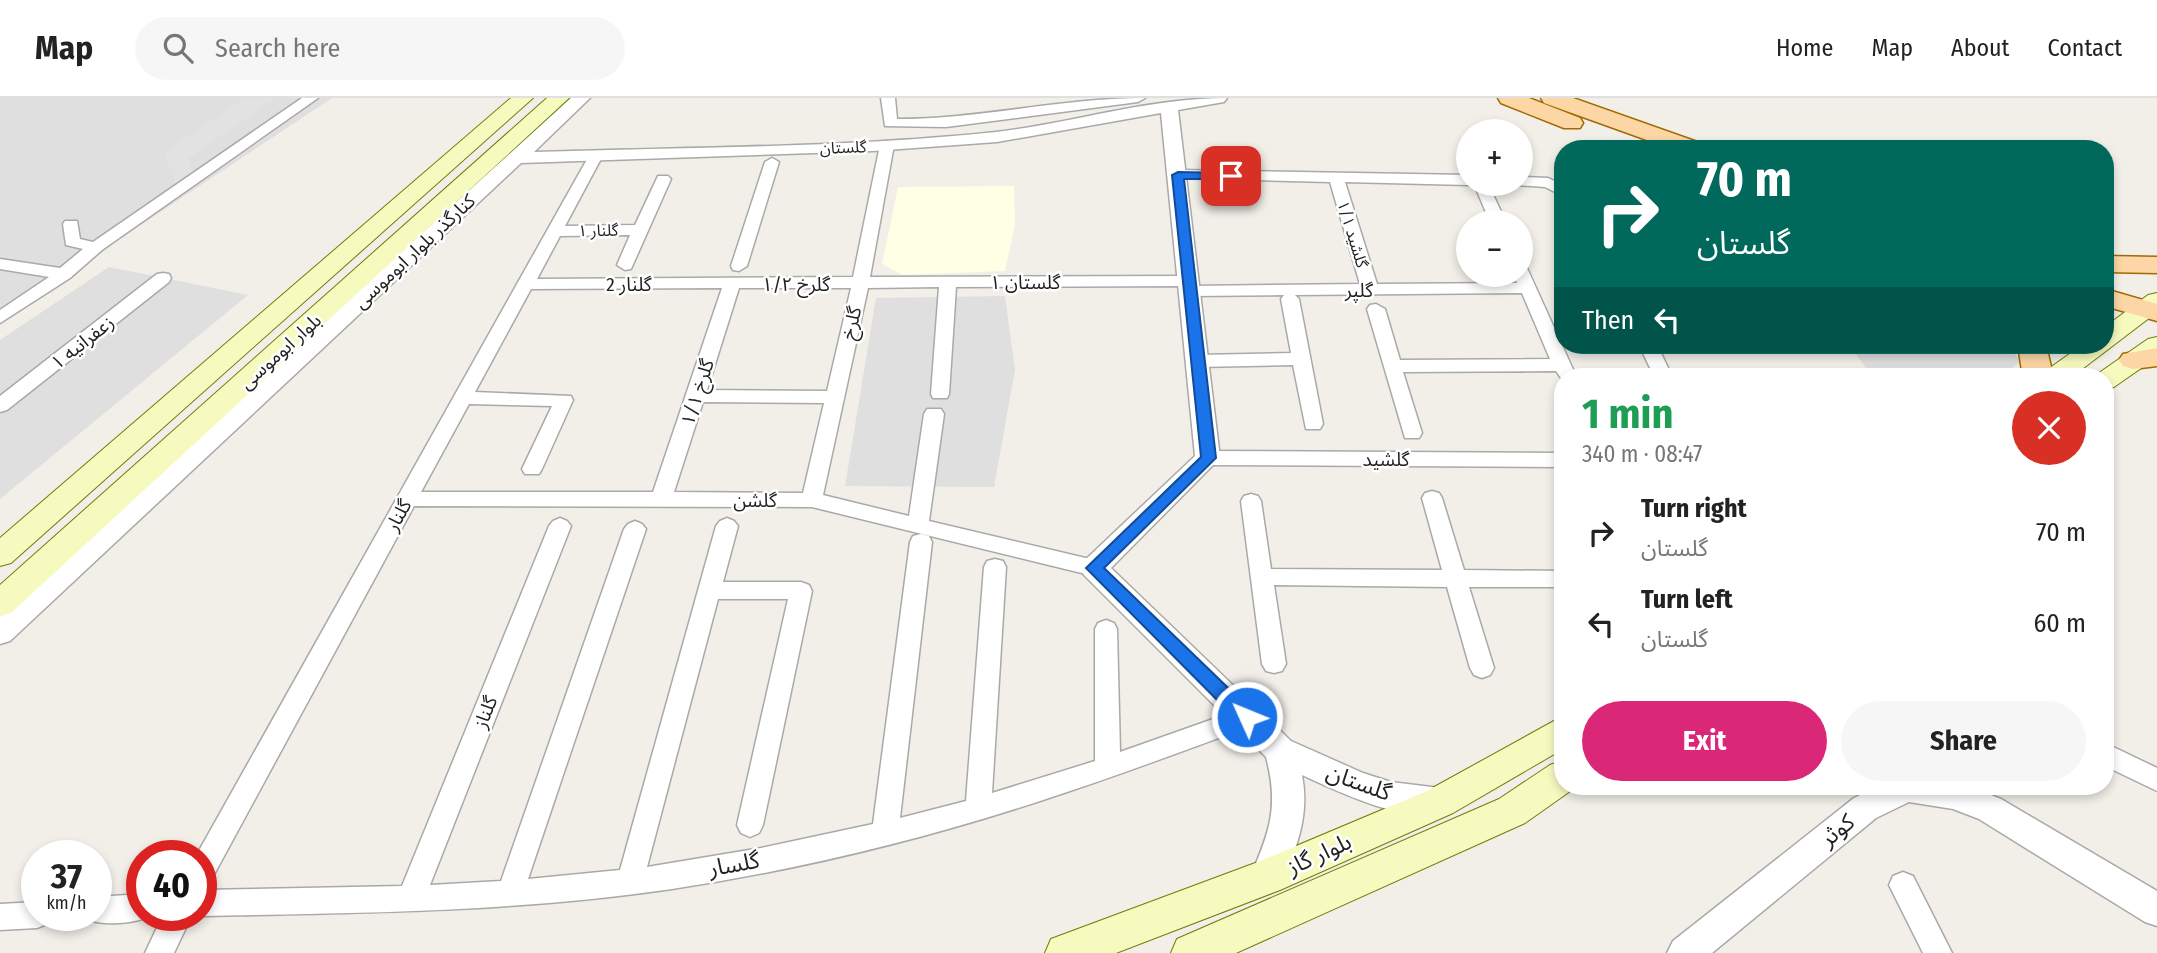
<!DOCTYPE html>
<html lang="en">
<head>
<meta charset="utf-8">
<style>
	:root { --surface:#fff; --page:#f6f6f6; --text:#222; --muted:#767676; --line:#e0e0e0; --accent:#db2777 }
	body { margin:0; font-family:"Fira Sans Condensed","Noto Sans Arabic",sans-serif; background:var(--page); color:var(--text); height:100vh; display:flex; flex-direction:column; font-size:26px; white-space:nowrap }
	* { box-sizing:border-box; margin:0 }
	p { font-size:23px; color:var(--muted) }
	.icon { flex:none; width:38px; height:38px; fill:none; stroke:currentColor; stroke-width:2; stroke-linecap:round; stroke-linejoin:round }
	.map { position:relative; flex:1; overflow:hidden }
	.drawer { position:absolute; left:1554px; top:270px; width:560px; height:427px; display:flex; flex-direction:column; background:var(--surface); border-radius:28px; box-shadow:0 4px 10px #0003 }
	.drawer>* { flex:none }
	.hud { position:absolute; left:1554px; top:42px; width:560px; height:214px; border-radius:28px; box-shadow:0 4px 10px #0003; background:#00695c; color:#fff; overflow:hidden }
	.buttons { position:absolute; left:1456px; top:21px; display:grid; gap:14px }
	.buttons a { display:grid; place-items:center; width:77px; height:77px; border-radius:50%; background:var(--surface); box-shadow:0 4px 10px #0003; font-size:35px }
	.speed { position:absolute; left:21px; top:742px; display:flex; gap:14px; font-size:35px; font-weight:700; text-align:center }
	.speed>* { display:grid; place-content:center; width:91px; height:91px; border-radius:50%; background:var(--surface); box-shadow:0 4px 10px #0003; line-height:1 }
	.speed small { font-size:18px; font-weight:400 }
	.speed .limit { border:10px solid #d22; background:#fff; color:#111 }
	.pin { position:absolute; display:grid; place-items:center; width:60px; height:60px; color:#fff; margin:-30px; border-radius:14px; box-shadow:0 4px 10px #0006 }
	.me { position:absolute; width:77px; margin:-38px; rotate:314deg; stroke-linejoin:round; filter:drop-shadow(0 0 5px #0008) }
	.turn { display:flex; align-items:center; gap:24px; height:147px; padding:0 28px; font-size:32px }
	.turn .icon { width:91px; height:91px; stroke-width:2.5 }
	.turn b { display:block; font-size:49px; line-height:60px }
	.then { display:flex; align-items:center; height:66px; padding:0 28px; background:#0003; gap:14px; font-size:26px }
	.round { display:grid; place-items:center; flex:none; width:74px; height:74px; border-radius:37px; background:var(--page) }
	.overview { display:flex; align-items:center; justify-content:space-between; height:119px; padding:0 28px }
	h1 { font-size:42px; font-weight:700; line-height:52px; color:#1e9e55 }
	.cta { display:flex; gap:14px; margin-top:auto; padding:14px 28px }
	.cta a { flex:1; height:80px; border-radius:42px; background:var(--accent); color:#fff; font-size:28px; font-weight:700; line-height:80px; text-align:center }
	.cta a+a { background:var(--page); color:var(--text) }
	ul { padding:0; list-style:none }
	li { display:flex; align-items:center; gap:21px; height:91px; padding:0 28px }
	li div { flex:1 }
	li b { display:block; font-size:26px }
	li em { font-style:normal }
	header { display:flex; align-items:center; gap:42px; box-sizing:border-box; height:98px; padding:0 35px; background:var(--surface); border-bottom:2px solid var(--line) }
	header strong { font-size:33px }
	nav { display:flex; gap:38px; margin-inline-start:auto; font-size:24px }
	.search { width:490px; height:63px; background:var(--page); display:flex; align-items:center; gap:18px; box-sizing:border-box; padding:0 24px; border-radius:38px; color:var(--muted); font-size:26px }
	.map>svg:first-child { display:block }
</style>
</head>
<body>
<header>
<strong>Map</strong>
<div class="search"><svg class="icon" aria-label="search" viewBox="0 0 24 24"><circle cx="10" cy="10" r="6"/><path d="M15 15l6 6"/></svg>Search here</div>
<nav><a>Home</a><a>Map</a><a>About</a><a>Contact</a></nav>
</header>
<div class="map">
<svg width="2157" height="855" viewBox="0 0 2157 855">
	<rect width="100%" height="100%" fill="#f2efe9"/>
	<path fill="#e0dfdf" d="M0,0H332L23,205L0,212Z
		M109,169L248,197L0,401V242Z
		M1005,198L1015,272L994,389L845,388L876,200Z
		M1849,247H2007L2021,264L1999,278H1872Z"/>
	<path fill="#ffffe5" d="M1014,88L1015,127L1005,173L902,177L882,166L898,89Z"/>
	<path fill="#e2e2e2" d="M245,0H276L188,61L196,80L178,92L164,54Z"/>
	<g fill="none" stroke-linecap="round" stroke-linejoin="round">
		<defs>
			<path id="minor" d="M302,0H318L102,152L70,180L0,225V212L49,179L0,171V161L60,170L83,151L66,147L63,126L65,123H77L80,141L93,144Z
				M881,0H895L897,21C980,21 1062,0 1145,0L1138,4L946,29L885,28Z
				M887,43L894,47L870,179L1189,178L1197,183L1189,188L956,189L949,296L947,300H933L931,296L939,189L868,190L823,397L909,418L924,316L927,311H941L944,316L929,423L1094,462L1102,464L1105,470L1102,476L1094,478L812,409L414,408L210,784L201,787V758H196L590,56L595,55L602,59L565,128L635,127L658,78H668L671,81L631,171L625,172L617,167L630,137L560,138L537,181L853,179L880,47ZM722,190L653,394H421L469,306L552,308L522,371L525,376H539L542,371L573,302L571,298L475,294L531,191ZM739,190H851L827,293L707,292ZM703,304L824,305L803,395L674,394Z
				M772,60L779,64L747,168L739,173L733,172L731,168L765,64Z
				M1178,72L1468,77V86H1471L1468,87L1345,84L1377,186L1517,185L1514,177H1521V169L1527,170L1576,278H1563V283L1556,273L1403,274L1422,335L1419,340H1405L1367,211L1370,207L1376,206L1385,211L1400,262L1550,261L1522,195L1295,197L1299,201L1323,326L1320,331H1306L1293,267L1198,269L1189,263L1198,257L1291,255L1281,201L1284,197L1191,198L1182,193L1191,188L1360,186L1330,84L1173,80L1170,77L1173,74Z
				M1521,79L1548,80L1563,87V98L1545,89L1516,87L1521,86Z
				M1474,86H1488L1506,124H1490Z
				M163,175L169,176L171,180L169,184L7,312L0,314V298L157,176Z
				M1639,247H1657L1672,278H1654Z
				M1208,353L1563,355V369L1208,367L1201,365L1198,360L1201,355Z
				M1432,393L1439,395L1442,400L1464,472L1563,473V489H1469L1494,570L1490,577L1482,580L1474,577L1470,570L1447,489L1274,487L1286,566L1282,573L1274,575L1266,573L1262,566L1241,403L1244,398L1251,396L1258,398L1261,403L1271,471L1442,472L1422,400L1425,395Z
				M560,420L567,423L571,428L430,787L501,783L624,431L628,426L635,423L642,426L646,431L528,781L620,772L716,428L720,423L727,420L734,423L738,428L723,484H801L809,487L812,493L763,727L759,735L750,739L741,735L737,727L788,501H718L647,769L761,750L873,726L910,444L913,438L921,436L929,438L932,444L900,720L966,703L984,469L987,463L995,461L1003,463L1006,469L992,695L1095,663V531L1098,525L1106,522L1114,525L1117,531L1120,654L1247,609L1256,612L1259,619L1256,626C1186,652 1117,678 1046,701C925,741 798,772 672,791C516,814 358,815 201,818L199,817H201V792L402,788L549,428L553,423Z
				M2105,645L2157,670V693L2105,668Z
				M1903,774L1913,778L1952,855H1923L1889,787L1893,778Z
				M142,796V817H152C136,826 104,828 86,821L85,817H96V799Z
				M37,804V817H51L47,826L37,830L0,832V806Z
				M163,817H192L174,855H145Z"/>
			<path id="tertiary" d="M571,0H590L534,54C687,49 843,50 996,34C1073,25 1148,0 1227,0L1224,4L1178,12L1220,360L1111,470L1291,643L1363,675L1391,684L1440,690L1451,694L1456,704L1451,714C1411,729 1339,694 1302,677C1310,719 1296,752 1279,790L1267,795L1255,790L1250,779C1270,734 1279,708 1266,659L1084,477L1080,470L1084,463L1195,358L1161,15L997,44L873,53L521,65L10,543L0,546V518Z
				M1879,688H1968L2001,701L2157,793V828L2145,824L1979,721L1953,711L1909,704L1876,720L1712,855H1667L1673,843L1854,700Z"/>
			<path id="secondary" d="M511,0H533L11,465L0,468V440Z
				M547,0H569L11,515L0,518V487Z
				M2157,195V214L2073,278H2043L2047,272L2082,247H2105V229L2148,197Z
				M2157,239V259L2114,289L2105,291V278L2096,277L2148,241Z
				M1563,618V651L1453,715L1280,792L1116,855H1045L1051,841L1258,764L1427,693Z
				M1563,662V688L1576,689L1525,725L1236,855H1171L1177,841L1499,701L1550,667Z"/>
			<path id="primary" d="M1498,0H1529L1580,20L1583,25L1580,30H1564L1501,5Z
				M1541,0H1573L1703,46L1706,51H1672L1544,5Z
				M2105,158L2157,159V175L2105,174Z
				M2105,191L2157,206V223L2105,208Z
				M2018,247H2046L2052,273L2048,278H2020L2022,273Z
				M2157,250V268L2133,271L2123,268L2119,262L2123,256Z"/>
		</defs>
		<use href="#minor" stroke="#a9a9a9" stroke-width="3"/>
		<use href="#tertiary" stroke="#a9a9a9" stroke-width="3"/>
		<use href="#secondary" stroke="#707d05" stroke-width="2"/>
		<use href="#primary" stroke="#a06b00" stroke-width="3"/>
		<use href="#minor" fill="#fff" fill-rule="evenodd"/>
		<use href="#tertiary" fill="#fff" fill-rule="evenodd"/>
		<use href="#secondary" fill="#f7fabf" fill-rule="evenodd"/>
		<use href="#primary" fill="#fcd6a4" fill-rule="evenodd"/>
	</g>
	<path fill="#1a73e8" stroke="#114b97" stroke-width="2" d="M1178,74L1231,75L1237,78L1231,81H1184L1216,360L1104,470L1253,614L1256,619L1253,625L1247,627L1240,625L1086,470L1201,359L1172,77Z"/>
	<g text-anchor="middle" stroke-width="5" stroke-linejoin="round" paint-order="stroke">
		<g font-size="16" fill="#222" stroke="#fff">
			<text transform="translate(843 49) rotate(-2)" y="6">گلستان</text>
			<text transform="translate(598 132) rotate(-1)" y="6">گلنار ۱</text>
			<text transform="translate(1353 136) rotate(73)" y="6">گلشید ۱/۱</text>
		</g>
		<g font-size="19" fill="#222" stroke="#fff">
			<text transform="translate(414 153) rotate(-43)" y="7">کنارگذر بلوار ابوموسی</text>
			<text x="1025" y="191">گلستان ۱</text>
			<text x="629" y="193">گلنار 2</text>
			<text x="796" y="193">گلرخ ۱/۲</text>
			<text x="1359" y="199">گلپر</text>
			<text transform="translate(851 225) rotate(-77)" y="7">گلرخ</text>
			<text transform="translate(82 244) rotate(-38)" y="7">زعفرانیه ۱</text>
			<text transform="translate(280 253) rotate(-42)" y="7">بلوار ابوموسی</text>
			<text transform="translate(697 294) rotate(-72)" y="7">گلرخ ۱/۱</text>
			<text x="1386" y="368">گلشید</text>
			<text x="755" y="409">گلشن</text>
			<text transform="translate(398 417) rotate(-61)" y="7">گلنار</text>
			<text transform="translate(485 614) rotate(-68)" y="7">گلناز</text>
		</g>
		<g font-size="23" fill="#222" stroke="#fff">
			<text transform="translate(1359 684) rotate(20)" y="8">گلستان</text>
			<text transform="translate(1837 732) rotate(-39)" y="8">کوثر</text>
			<text transform="translate(1319 756) rotate(-25)" y="8">بلوار گاز</text>
			<text transform="translate(734 766) rotate(-10)" y="8">گلسار</text>
		</g>
	</g>
</svg>
<div class="buttons">
<a>+</a>
<a>−</a>
</div>
<div class="speed"><div>37<small>km/h</small></div><div class="limit">40</div></div>
<div class="pin" style="left:1231px;top:78px;background:#d93025"><svg class="icon" aria-label="arrive" viewBox="0 0 24 24"><path d="M6 21V4h12l-3 4 3 4H6"/></svg></div>
<svg class="me" style="left:1247px;top:619px" viewBox="-20 -20 40 40"><circle r="17" fill="#1a73e8" stroke="#fff" stroke-width="3"/><path d="M0-11L8 9 0 5-8 9z" fill="#fff"/></svg>
<div class="hud">
<div class="turn"><svg class="icon" aria-label="right" viewBox="0 0 24 24"><path d="M7 20v-9h11M14 6l5 5-5 5"/></svg><div><b>70 m</b>گلستان</div></div>
<div class="then">Then<svg class="icon" aria-label="left" viewBox="0 0 24 24"><path d="M17 20v-9H6M10 6l-5 5 5 5"/></svg></div>
</div>
<section class="drawer">
<div class="overview"><div><h1>1 min</h1><p>340 m · 08:47</p></div><a class="round" style="background:#d93025;color:#fff"><svg class="icon" aria-label="close" viewBox="0 0 24 24"><path d="M6 6l12 12M18 6L6 18"/></svg></a></div>
<ul>
<li><svg class="icon" aria-label="right" viewBox="0 0 24 24"><path d="M7 20v-9h11M14 6l5 5-5 5"/></svg><div><b>Turn right</b><p>گلستان</p></div><em>70 m</em></li>
<li><svg class="icon" aria-label="left" viewBox="0 0 24 24"><path d="M17 20v-9H6M10 6l-5 5 5 5"/></svg><div><b>Turn left</b><p>گلستان</p></div><em>60 m</em></li>
</ul>
<div class="cta"><a>Exit</a><a>Share</a></div>
</section>
</div>
</body>
</html>
